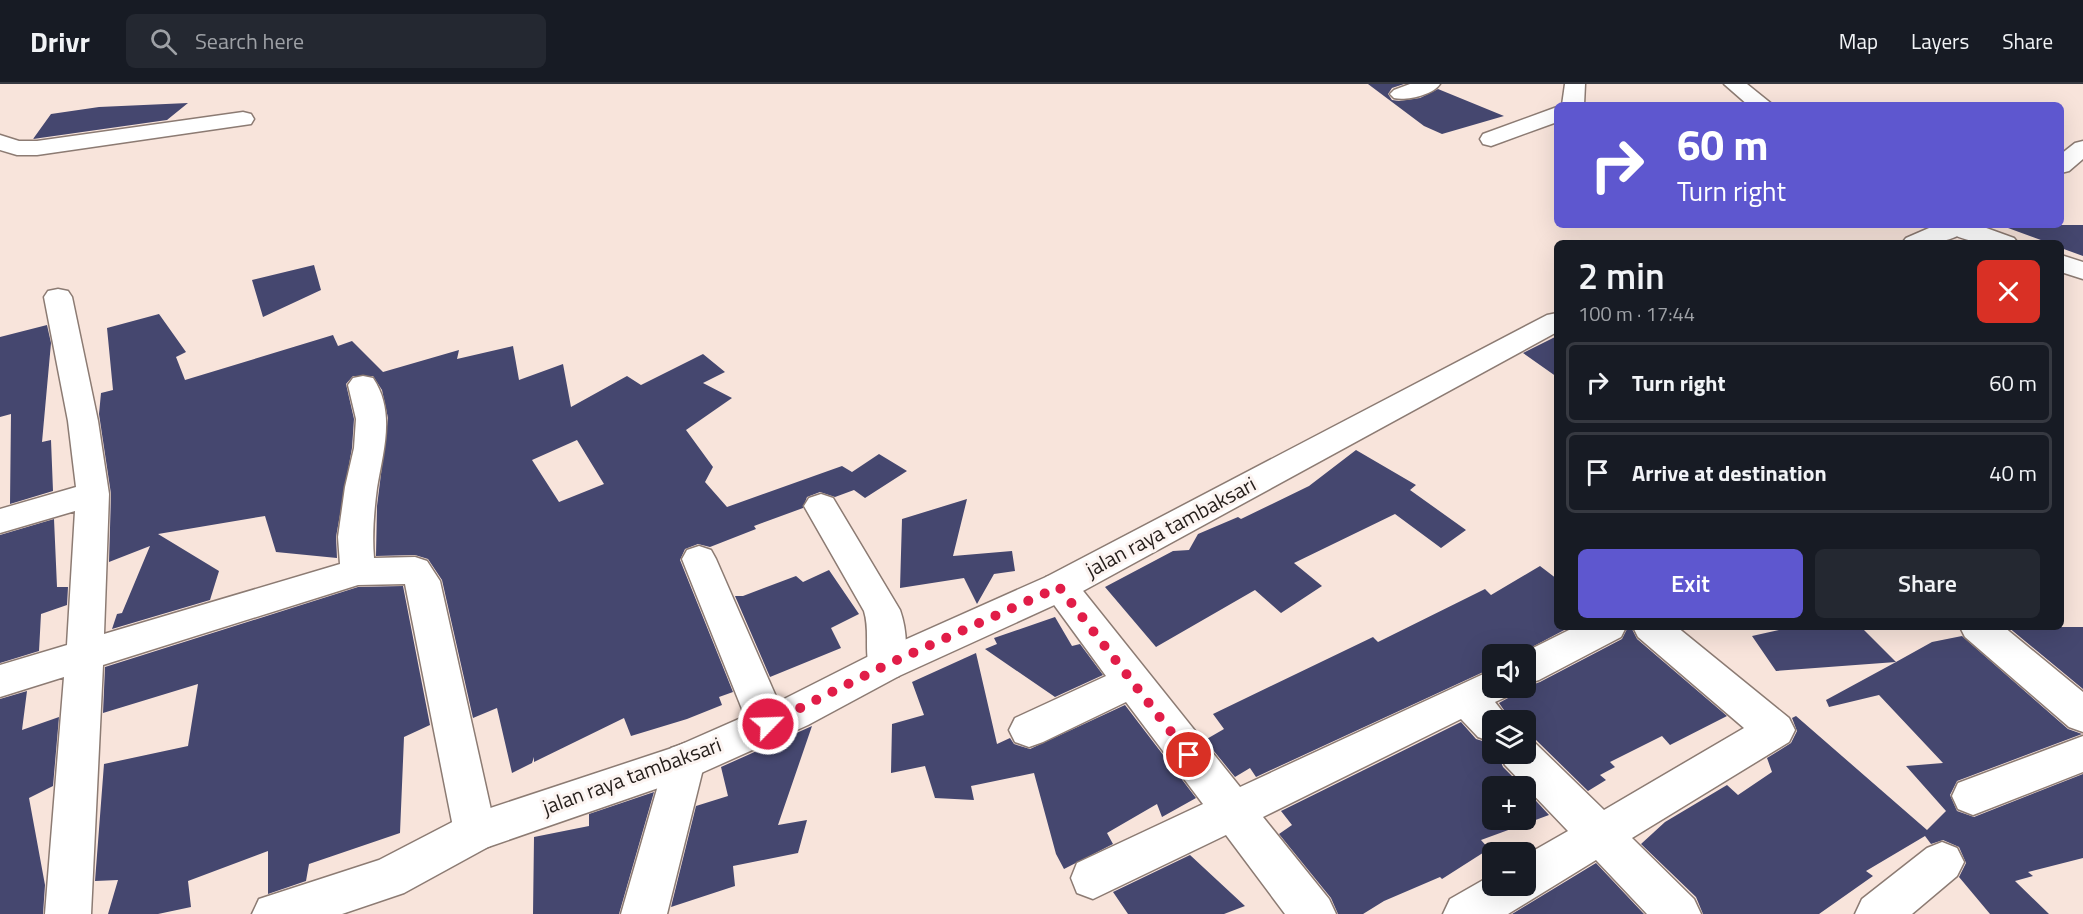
<!DOCTYPE html>
<html lang="en">
<head>
<meta charset="utf-8">
<style>
	:root { --surface:#171b24; --page:#242831; --text:#f1f3f6; --muted:#9ea1a6; --line:#363941; --accent:#5e57cf }
	body { margin:0; font-family:"Titillium Web",sans-serif; background:var(--page); color:var(--text); height:100vh; display:flex; flex-direction:column; font-size:22px; white-space:nowrap }
	* { box-sizing:border-box; margin:0 }
	p { font-size:20px; color:var(--muted) }
	.icon { flex:none; width:33px; height:33px; fill:none; stroke:currentColor; stroke-width:2; stroke-linecap:round; stroke-linejoin:round }
	.map { position:relative; flex:1; overflow:hidden }
	.panel { position:absolute; left:1554px; top:156px; width:510px; height:390px; display:flex; flex-direction:column; background:var(--surface); border-radius:9px; box-shadow:0 6px 24px #0002 }
	.panel>* { flex:none }
	.banner { position:absolute; left:1554px; top:18px; width:510px; height:126px; border-radius:9px; box-shadow:0 6px 24px #0002; background:#5e57cf; color:#fff; overflow:hidden }
	.tools { position:absolute; left:1482px; top:560px; display:grid; gap:12px }
	.tools a { display:grid; place-items:center; width:54px; height:54px; border-radius:9px; background:var(--surface); box-shadow:0 6px 24px #0002; font-size:30px }
	.pin { position:absolute; display:grid; place-items:center; width:51px; height:51px; color:#fff; margin:-26px; border:3px solid #fff; border-radius:50%; box-shadow:0 2px 6px #0007 }
	.me { position:absolute; width:66px; margin:-33px; rotate:66deg; stroke-linejoin:round; filter:drop-shadow(0 0 4px #0008) }
	.turn { display:flex; align-items:center; gap:21px; height:126px; padding:0 24px; font-size:27px }
	.turn .icon { width:78px; height:78px; stroke-width:2.5 }
	.turn b { display:block; font-size:42px; line-height:51px }
	.round { display:grid; place-items:center; flex:none; width:63px; height:63px; border-radius:9px; background:var(--page) }
	.overview { display:flex; align-items:center; justify-content:space-between; height:102px; padding:0 24px }
	h1 { font-size:36px; font-weight:600; line-height:45px }
	.cta { display:flex; gap:12px; margin-top:auto; padding:12px 24px }
	.cta a { flex:1; height:69px; border-radius:9px; background:var(--accent); color:#fff; font-size:24px; font-weight:600; line-height:69px; text-align:center }
	.cta a+a { background:var(--page); color:var(--text) }
	ul { padding:0; list-style:none }
	li { display:flex; align-items:center; gap:18px; height:81px; margin:0 12px 9px; padding:0 12px; border:3px solid var(--line); border-radius:9px }
	li div { flex:1 }
	li b { display:block; font-size:22px }
	li em { font-style:normal }
	header { display:flex; align-items:center; gap:36px; box-sizing:border-box; height:84px; padding:0 30px; background:var(--surface); border-bottom:2px solid var(--line) }
	header strong { font-size:28px }
	nav { display:flex; gap:33px; margin-inline-start:auto; font-size:21px }
	.search { width:420px; height:54px; background:var(--page); display:flex; align-items:center; gap:15px; box-sizing:border-box; padding:0 21px; border-radius:9px; color:var(--muted); font-size:22px }
	.map>svg:first-child { display:block }
</style>
</head>
<body>
<header>
<strong>Drivr</strong>
<div class="search"><svg class="icon" aria-label="search" viewBox="0 0 24 24"><circle cx="10" cy="10" r="6"/><path d="M15 15l6 6"/></svg>Search here</div>
<nav><a>Map</a><a>Layers</a><a>Share</a></nav>
</header>
<div class="map">
<svg width="2083" height="830" viewBox="0 0 2083 830">
	<rect width="100%" height="100%" fill="#f8e4db"/>
	<path fill="#45476f" fill-rule="evenodd" d="M1368,0H1404L1392,4L1388,10L1392,16L1399,17L1420,14L1438,5L1504,32L1442,50L1424,42Z
		M188,19L167,36L33,55L51,30L99,23Z
		M2008,141H2083V172L2061,164V159H2049L2008,144Z
		M314,181L321,206L263,233L252,196Z
		M159,230L186,268L176,273L185,296L333,251L338,262L352,257L383,288L459,266L457,275L513,262L519,296L563,280L571,323L627,292L641,301L703,270L725,288L703,299L732,314L686,346L713,383L705,398L727,423L842,382L852,388L879,370L907,387L865,414L854,406L835,413L820,408L807,413L803,424L754,442L756,445L710,463L698,460L685,465L680,476L733,608L719,613L722,621L687,635L631,652L624,634L534,678V673L532,679L512,689L497,624L473,634L442,496L428,475L415,471L376,472L377,422L388,334L382,306L373,292H353L346,300L354,335L352,364L336,453L337,474L276,468L265,432L158,450L219,487L210,516L112,545L117,530L122,529L150,462L109,478L111,410L99,330L101,309L113,306L107,244ZM577,356L604,400L559,418L532,376Z
		M47,241L51,259L42,358L51,356L53,407L10,420L11,330L0,333V253Z
		M1557,252V293L1523,269Z
		M1356,366L1416,401L1410,406L1466,446L1441,464L1395,430L1294,479L1322,502L1281,529L1255,506L1156,563L1105,503L1173,467L1189,466L1198,450L1238,433L1241,435L1309,402Z
		M967,415L953,472L1012,467L1015,487L994,490L977,520L964,494L900,504L902,435Z
		M54,435L57,503H68L67,521L41,530L39,567L0,579V451Z
		M1540,482L1557,495V543H1570L1519,570H1492V584L1256,693L1250,684L1235,693L1205,656L1224,645L1213,630L1373,553L1378,558L1485,505L1491,511Z
		M829,486L859,530L831,544L841,564L770,593L735,512H743L796,492L803,498Z
		M403,502L430,641L404,653L400,749L309,780L306,797L268,810V767L188,797L191,823L158,830H108L118,796L95,797L104,680L188,662L198,600L103,629L105,583L358,503Z
		M1055,533L1072,562L1080,560L1103,591L1055,613L985,565L997,560L994,554Z
		M1628,543H1631L1637,555L1727,632L1670,661L1662,652L1610,678L1615,683L1600,691L1606,696L1588,707L1535,655L1526,652V636H1511L1499,619L1508,614L1513,603H1526L1540,598L1622,555Z
		M1793,543H1861L1896,578L1932,558L1962,552L2068,645L2082,650L1957,697L1950,711L1957,727L1974,733L2083,690V774L2028,788L2033,792L2015,797L2049,830H1990L1959,793L1966,779L1959,763L1943,756L1931,760L1925,752L1866,787L1873,792L1819,830H1703L1696,813L1641,760L1665,738L1727,701L1738,711L1772,688L1767,674L1791,659L1797,647L1792,634L1796,632L1927,746L1946,727L1906,682L1943,679L1879,611L1829,623L1826,616L1896,578L1776,587L1752,552Z
		M2008,543H2083V605Z
		M976,569L997,660L1010,654L1014,660L1030,665L1125,621L1196,714L1162,733L1157,720L1107,749L1113,760L1064,785L1056,770L1034,689L971,702L974,716L935,714L925,682L891,689L892,640L924,631L912,598Z
		M27,607L22,646L59,633L53,702L29,714L45,801L43,830H0V615Z
		M1461,638L1476,655L1492,660V669H1497L1503,683L1522,702H1492V735H1526V706L1549,731L1481,756L1489,765L1442,795L1440,793L1384,817L1363,830H1338L1331,814L1279,750L1292,741L1281,727Z
		M812,642L778,741L807,736L798,769L733,782L735,802L671,823L696,722L728,712L721,683Z
		M654,708L619,830H533L534,753L589,742V730Z
		M1190,771L1245,822L1224,830H1128L1113,808Z
		M1596,779L1644,830H1512Z"/>
	<g fill="none" stroke-linecap="round" stroke-linejoin="round">
		<defs>
			<path id="minor" d="M1410,0H1440C1433,11 1406,17 1394,14L1390,10L1394,6Z
				M1565,0H1585L1584,21H1562Z
				M1724,0H1747L1773,21H1748Z
				M1557,23V38L1491,62L1483,60L1480,55L1483,50Z
				M243,28L251,30L254,35L251,40L37,71H17L0,66V51L19,57H37Z
				M1978,141L2014,154L2018,159C1997,159 1957,161 1944,142Z
				M2061,171L2083,178V195L2061,188Z
				M58,205L68,207L72,213L98,337L109,410L104,550L340,480L338,453L345,403L354,364L356,335L348,301L353,294L363,292L373,294C396,328 383,368 377,404C374,427 372,451 374,474L415,473L427,477L440,497L496,748L490,762L475,768L460,762L454,748L405,500L358,501L103,581L91,830H45L64,593L0,613V581L67,561L75,427L0,449V425L76,403L68,337L44,213L48,207Z
				M821,410L833,414L900,526C907,546 909,573 899,592L886,596L873,592C862,572 871,549 864,527L804,422L809,414Z
				M699,462L711,466L716,475L788,640L782,652L768,657L754,652L748,640L682,475L687,466Z
				M1059,489L1072,493L1240,703L1492,586V603H1511L1506,613L1495,618L1509,636H1492V658L1478,653L1461,635L1263,733L1329,815L1336,830H1285L1226,751L1093,815L1077,809L1071,794L1077,779L1203,720L1126,618L1043,658L1029,663L1015,658L1009,646L1015,634L1106,592L1041,503L1046,493Z
				M1575,543H1626L1621,553L1539,596L1526,600V570H1521Z
				M1633,543H1677L1789,634L1795,646L1789,658L1632,754L1694,815L1701,830H1647L1596,776L1508,830H1443L1450,815L1492,791V801H1526V771L1568,747L1505,681L1499,669H1526V654L1533,657L1604,726L1744,644L1638,553Z
				M1960,543H2004L2083,608V648L2069,643L1965,553Z
				M2083,652V688L1973,731L1958,725L1952,712L1958,699Z
				M685,659L699,664L705,677L667,830H621L665,677L671,664Z
				M1942,758L1957,764L1964,778L1957,792L1912,830H1855L1862,815L1927,764Z"/>
			<path id="tertiary" d="M2083,57V75L2069,87L2061,89V70L2075,59Z
				M1936,141H1970C1957,161 1924,159 1902,159L1906,154Z
				M1557,229V248L1072,513L899,592L808,641L699,690L488,763L404,809L342,830H252L259,815L379,776L460,734L675,663L780,617L873,570L1046,493L1547,231Z"/>
		</defs>
		<use href="#minor" stroke="#8c7b73" stroke-width="3"/>
		<use href="#tertiary" stroke="#8c7b73" stroke-width="3"/>
		<use href="#minor" fill="#fff" fill-rule="evenodd"/>
		<use href="#tertiary" fill="#fff" fill-rule="evenodd"/>
	</g>
	<g fill="none" stroke-linecap="round" stroke-linejoin="round">
		<path stroke="#e11d48" stroke-width="10" stroke-dasharray="0 18" d="M768,640L886,581L1059,503L1189,671"/>
	</g>
	<g text-anchor="middle" stroke-width="6" stroke-linejoin="round" paint-order="stroke">
		<g font-size="21" fill="#251e1b" stroke="#fcf4f1">
			<text transform="translate(1171 443) rotate(-28)" y="7">jalan raya tambaksari</text>
			<text transform="translate(632 692) rotate(-20)" y="7">jalan raya tambaksari</text>
		</g>
	</g>
</svg>
<div class="tools">
<a><svg class="icon" aria-label="sound" viewBox="0 0 24 24"><path d="M4 9h4l5-4v14l-5-4H4zM17 9q2 3 0 6"/></svg></a>
<a><svg class="icon" aria-label="layers" viewBox="0 0 24 24"><path d="M12 4l9 5-9 5-9-5zM3 14l9 5 9-5"/></svg></a>
<a>+</a>
<a>−</a>
</div>
<div class="pin" style="left:1189px;top:671px;background:#d93025"><svg class="icon" aria-label="arrive" viewBox="0 0 24 24"><path d="M6 21V4h12l-3 4 3 4H6"/></svg></div>
<svg class="me" style="left:768px;top:640px" viewBox="-20 -20 40 40"><circle r="17" fill="#e11d48" stroke="#fff" stroke-width="3"/><path d="M0-11L8 9 0 5-8 9z" fill="#fff"/></svg>
<div class="banner">
<div class="turn"><svg class="icon" aria-label="right" viewBox="0 0 24 24"><path d="M7 20v-9h11M14 6l5 5-5 5"/></svg><div><b>60 m</b>Turn right</div></div>
</div>
<section class="panel">
<div class="overview"><div><h1>2 min</h1><p>100 m · 17:44</p></div><a class="round" style="background:#d93025;color:#fff"><svg class="icon" aria-label="close" viewBox="0 0 24 24"><path d="M6 6l12 12M18 6L6 18"/></svg></a></div>
<ul>
<li><svg class="icon" aria-label="right" viewBox="0 0 24 24"><path d="M7 20v-9h11M14 6l5 5-5 5"/></svg><div><b>Turn right</b></div><em>60 m</em></li>
<li><svg class="icon" aria-label="arrive" viewBox="0 0 24 24"><path d="M6 21V4h12l-3 4 3 4H6"/></svg><div><b>Arrive at destination</b></div><em>40 m</em></li>
</ul>
<div class="cta"><a>Exit</a><a>Share</a></div>
</section>
</div>
</body>
</html>
